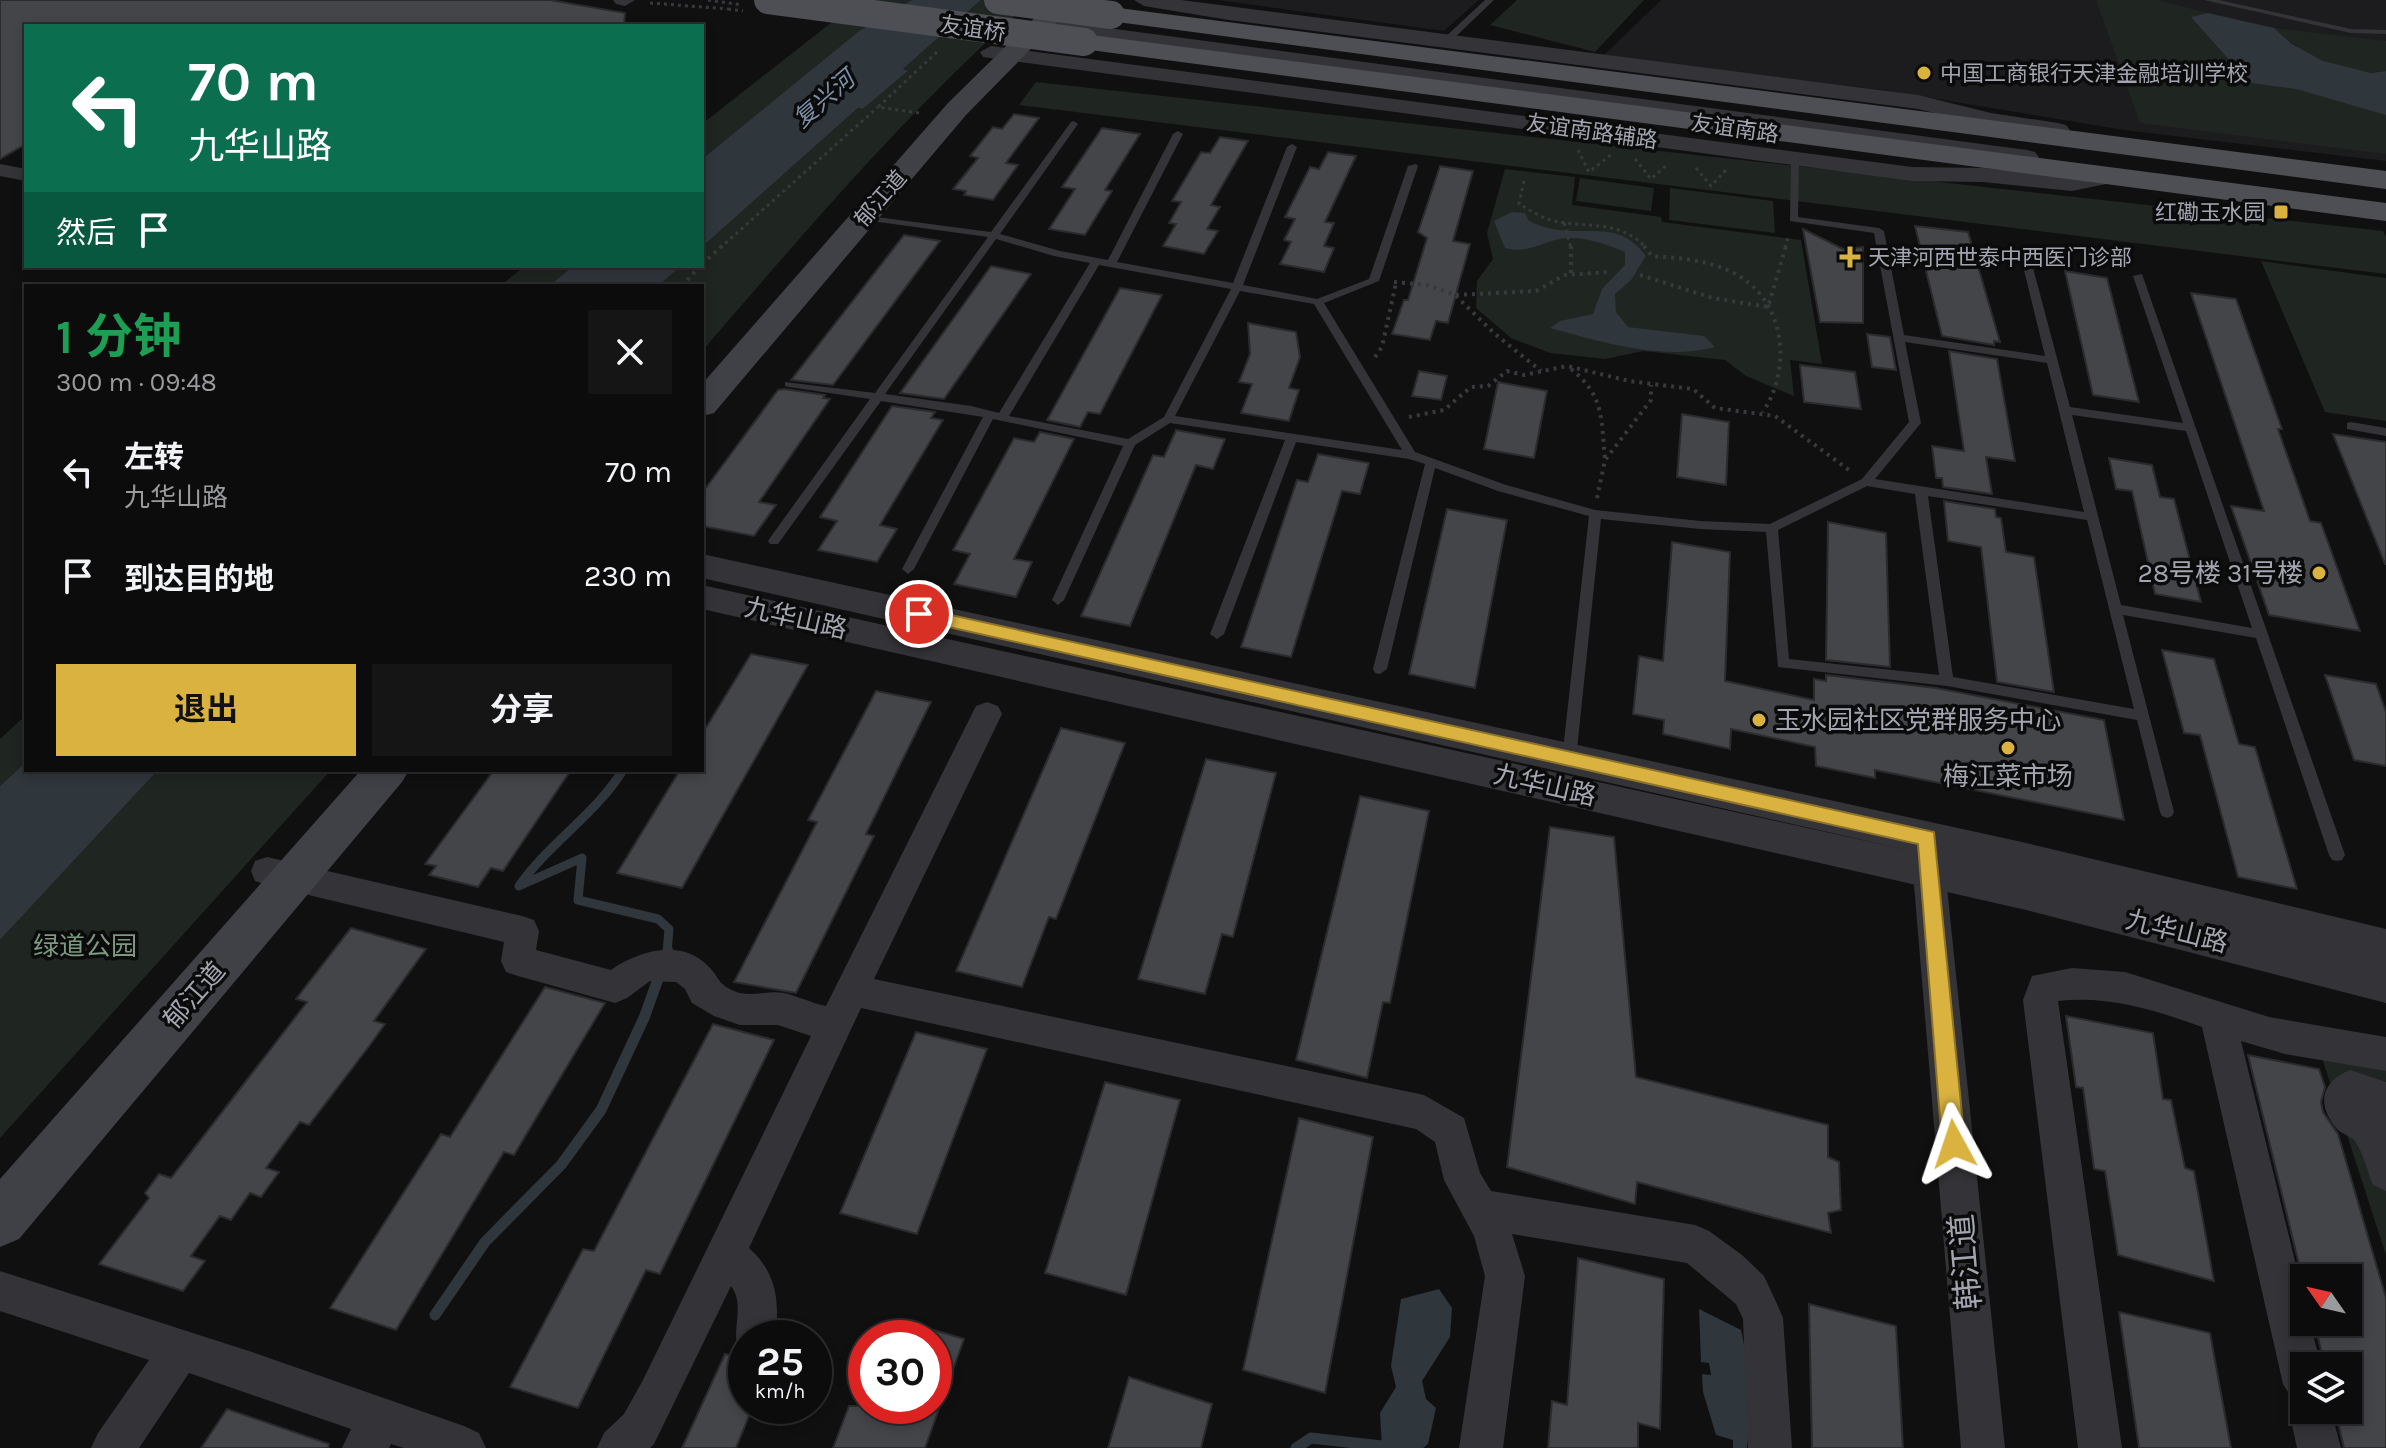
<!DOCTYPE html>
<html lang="zh">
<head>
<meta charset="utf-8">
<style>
	:root { --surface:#0c0c0d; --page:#151516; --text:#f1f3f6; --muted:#9a9b9d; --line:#2c2c2e; --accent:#dab240 }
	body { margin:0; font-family:Karla,"Noto Sans SC",sans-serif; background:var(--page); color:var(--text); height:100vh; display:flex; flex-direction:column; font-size:30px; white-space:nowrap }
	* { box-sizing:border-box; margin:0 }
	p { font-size:26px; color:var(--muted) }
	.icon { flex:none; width:44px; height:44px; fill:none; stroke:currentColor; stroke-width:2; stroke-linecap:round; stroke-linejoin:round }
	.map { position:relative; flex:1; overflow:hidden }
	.details { position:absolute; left:24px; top:284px; width:680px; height:488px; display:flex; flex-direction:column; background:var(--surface); border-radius:0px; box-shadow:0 4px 12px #0003,0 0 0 2px var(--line) }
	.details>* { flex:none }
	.top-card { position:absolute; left:24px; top:24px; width:680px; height:244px; border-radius:0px; box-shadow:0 4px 12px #0003,0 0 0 2px var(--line); background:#0b6e4f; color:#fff; overflow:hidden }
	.needle { width:52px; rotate:304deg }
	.tools { position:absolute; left:2290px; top:1264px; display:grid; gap:16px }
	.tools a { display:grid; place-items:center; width:72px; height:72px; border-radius:0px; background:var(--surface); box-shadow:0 4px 12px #0003,0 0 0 2px var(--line); font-size:40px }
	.speed { position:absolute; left:728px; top:1320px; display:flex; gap:16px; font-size:40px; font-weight:700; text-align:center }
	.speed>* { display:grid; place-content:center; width:104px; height:104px; border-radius:50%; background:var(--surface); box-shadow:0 4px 12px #0003,0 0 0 2px var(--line); line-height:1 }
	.speed small { font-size:20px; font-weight:400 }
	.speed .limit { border:12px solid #d22; background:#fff; color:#111 }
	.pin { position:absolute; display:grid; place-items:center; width:68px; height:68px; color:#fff; margin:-34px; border:4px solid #fff; border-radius:50%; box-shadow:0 2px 8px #0007 }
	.me { position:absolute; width:88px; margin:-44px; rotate:355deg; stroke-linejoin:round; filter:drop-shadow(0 0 6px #0008) }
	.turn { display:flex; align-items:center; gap:28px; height:168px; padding:0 32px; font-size:36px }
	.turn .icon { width:104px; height:104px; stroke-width:2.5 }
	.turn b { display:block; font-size:56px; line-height:68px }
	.then { display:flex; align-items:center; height:76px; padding:0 32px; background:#0003; gap:16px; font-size:30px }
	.round { display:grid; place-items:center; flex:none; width:84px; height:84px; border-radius:0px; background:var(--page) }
	.headline { display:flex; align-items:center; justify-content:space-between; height:136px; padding:0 32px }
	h1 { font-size:48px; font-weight:700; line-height:60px; color:#1e9e55 }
	.button { display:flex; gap:16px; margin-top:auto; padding:16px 32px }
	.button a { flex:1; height:92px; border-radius:0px; background:var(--accent); color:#111; font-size:32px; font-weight:700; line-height:92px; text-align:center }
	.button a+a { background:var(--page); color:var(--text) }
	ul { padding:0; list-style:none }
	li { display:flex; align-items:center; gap:24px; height:104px; padding:0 32px }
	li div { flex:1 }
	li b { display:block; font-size:30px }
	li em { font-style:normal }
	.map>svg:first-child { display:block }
</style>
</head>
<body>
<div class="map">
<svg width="2386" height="1448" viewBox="0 0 2386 1448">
	<rect width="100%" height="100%" fill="#101011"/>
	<path fill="#1c1c1e" d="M1218,0H1479L1444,31Z
		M1661,0H2386V161L2124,130L1883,90L1603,56Z"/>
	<path fill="#1f2520" d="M860,0H912L859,31L702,159V124Z
		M981,0H1033C912,105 807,230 702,351V286H658L681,266H702V247L858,108L863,109L907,72L902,70Z
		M1517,0H1644L1595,52L1490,25Z
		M2096,0H2158L2208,13L2192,17L2230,62L2227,80L2296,89L2378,111L2386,115V154L2140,123Z
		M2274,28L2386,41V71C2344,77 2304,55 2274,28Z
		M1036,82L2383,231L2386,237V274L1019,105Z
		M1505,169L1575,177L1572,205L1661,217L1662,222L1801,240L1822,364L1790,360L1794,396L1746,376L1725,360L1643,351L1605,359L1550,353L1511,338L1476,308L1477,281L1493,259L1487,233Z
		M1580,178L1654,188L1651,211L1576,201Z
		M1670,188L1773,201L1775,233L1669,220Z
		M2261,261L2386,278V421L2325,412Z
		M525,266H573L549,286H500Z
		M26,715V762L0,786V739Z
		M158,770H331L0,1138V940Z
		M2321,1055L2386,1069V1255Z"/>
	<path fill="#2f363c" d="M912,0H981L903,69L908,71L863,109L858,108L702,247V159L859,31Z
		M2208,13L2274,28L2292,44L2323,61L2371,73L2386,71V115L2296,89L2227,80L2212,71L2206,61H2230L2191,17Z
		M1512,212L1525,213L1529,221C1536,224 1545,228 1553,229C1590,236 1619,220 1646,256L1631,280L1615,294L1616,312L1628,327L1704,336L1715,347C1662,361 1602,342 1550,328L1560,321L1593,314L1602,289L1625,265V252C1608,245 1587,237 1568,238C1545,239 1529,255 1505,248L1494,221Z
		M573,266H681L658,286H549Z
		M26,762V770H158L0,940V786Z
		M1439,1289L1452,1308L1450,1337L1422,1381L1426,1399L1436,1408L1428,1444L1423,1448H1382L1380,1413L1396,1387L1391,1366L1401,1299Z
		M1699,1309L1741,1330C1750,1371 1752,1406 1747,1448H1733V1440L1716,1435L1703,1392L1702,1374L1711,1375L1709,1363L1701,1362Z"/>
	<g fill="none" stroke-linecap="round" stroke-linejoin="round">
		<path stroke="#2f363c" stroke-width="9" d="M623,770C595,815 549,843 519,886L582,858L578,900L658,919L669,929L667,953"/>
		<path stroke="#2f363c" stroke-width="11" d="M435,1315L485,1242L561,1165L601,1110L644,1018L668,951
			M1296,1448L1311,1438L1382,1446"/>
	</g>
	<path fill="#444549" stroke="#2b2a2d" stroke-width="2" d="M0,0H550L625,13L624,26H26V144L0,159Z
		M1014,114L1039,118L1006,163L1018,165L993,200L964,195L966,191L953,189L978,158L970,156L993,127L1002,129Z
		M1102,128L1140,134L1105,190L1112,191L1085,235L1049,229L1075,189L1062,187Z
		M1220,137L1248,141L1211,205L1220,207L1207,229L1218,231L1204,254L1163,246L1176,224L1169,223L1181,202L1172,201L1201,152L1210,153Z
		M1328,152L1356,156L1325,222L1334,223L1324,246L1334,248L1324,272L1280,264L1291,242L1284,240L1295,219L1285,217L1310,167L1319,169Z
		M1440,166L1473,171L1453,241L1470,244L1448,323L1436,321L1430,340L1392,334L1404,300H1408L1427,238L1418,232Z
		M1915,226L1968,232L2000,342L1994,341V345L1942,336Z
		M1803,229L1843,249L1863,247V323L1820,322Z
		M904,235L940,241L833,385L791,380Z
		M991,266L1031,274L944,399L900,393Z
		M2065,271L2107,278L2139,402L2093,395Z
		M1120,288L1162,295L1100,414L1088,412L1080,427L1047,420Z
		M2191,293L2236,299L2282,429H2278L2310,521L2321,523L2360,631L2269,615L2231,506L2264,511Z
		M1248,323L1296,332L1300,357L1289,388L1299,390L1289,421L1241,413L1252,384L1239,382L1250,354Z
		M1867,334L1890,337L1896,370L1872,367Z
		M1949,351L1997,359L2015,461L1986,457L1992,494L1943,487L1942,478H1936L1932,446L1964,451Z
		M1800,365L1855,372L1861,409L1804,402Z
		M1419,371L1447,376L1441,400L1412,396Z
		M1498,382L1547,391L1534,458L1484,449Z
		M784,389L825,395L823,398L830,399L759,502L776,505L754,536L702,526V493L778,390Z
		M892,406L935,412L931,418L943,420L880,525L897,529L877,562L818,550L837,521L820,517Z
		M1682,414L1729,422L1726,485L1677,477Z
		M1176,430L1225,439L1213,469L1196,465L1130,626L1081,616L1153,455L1164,457Z
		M1040,432L1074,439L1014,559L1032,562L1016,597L954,584L970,554L953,550L1014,438L1034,442Z
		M2333,434L2386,442V564H2385Z
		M1318,454L1369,463L1360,494L1342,491L1291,657L1241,647L1297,480L1308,482Z
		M2109,458L2152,465L2160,497L2174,499L2201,602L2155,594L2132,491L2116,489Z
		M1944,501L1995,509L1996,517L2001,518L2006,552L2034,557L2054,692L1997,682L1981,547L1948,541Z
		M1447,509L1507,520L1475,688L1409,674Z
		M1828,522L1886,533L1890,667L1826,660Z
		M1672,542L1730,552L1725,681L1814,700V679L1826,681V675L1936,688L2104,720L2124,820L1875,770V778L1816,766L1815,747L1731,729L1730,749L1663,734L1664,720L1633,714L1639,656L1663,661Z
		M2162,650L2214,659L2239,744L2255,747L2297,889L2238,877L2200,735L2184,733Z
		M751,654L808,665L682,888L617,873L680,770H702V734Z
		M2325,675L2376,684L2386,712V766L2354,760Z
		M876,691L931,702L866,834L874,836L796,993L734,982L817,822L808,820Z
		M1061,728L1125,743L1056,919L1049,917L1022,987L956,971Z
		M1206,759L1276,773L1233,937L1222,934L1205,994L1138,979Z
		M494,770H571L503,871L491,868L478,887L429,875L436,866L425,864Z
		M1360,796L1429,811L1390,1003L1383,1002L1367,1078L1296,1060Z
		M1550,827L1614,837L1636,1077L1828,1125V1157L1839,1162L1841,1210L1828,1213L1831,1233L1637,1182L1635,1204L1507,1167Z
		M351,928L426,949L374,1021L385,1024L370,1045L309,1125L300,1122L266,1168L279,1172L261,1197L250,1193L231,1220L220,1216L191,1256L205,1261L183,1291L99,1264L149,1198L145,1193L159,1174L171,1178L307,1002L296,999Z
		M545,987L605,1003L514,1155L504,1152L396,1330L330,1308L441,1134L450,1137Z
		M2066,1016L2153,1033L2163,1099L2171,1100L2185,1168L2194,1171L2214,1281L2118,1255L2105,1171L2094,1169L2083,1088L2076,1087Z
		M713,1024L774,1040L660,1274L646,1270L578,1408L510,1387L583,1249L594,1251Z
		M916,1032L987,1049L917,1234L840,1213Z
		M2248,1055L2319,1069L2325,1087L2321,1102L2323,1112L2338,1134L2386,1298V1448H2344L2335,1410H2348V1366H2325L2314,1322H2348V1278H2304V1285Z
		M1105,1082L1180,1100L1126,1295L1045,1273Z
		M1299,1118L1373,1137L1325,1393L1243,1370Z
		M1578,1258L1664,1279L1660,1429L1638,1423V1448H1548L1552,1401L1567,1405Z
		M1809,1304L1896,1326L1903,1448H1812Z
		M2119,1312L2210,1333L2231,1448H2139Z
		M934,1330L964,1339L925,1448H833L849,1406H934Z
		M725,1354L746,1359V1406H753L736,1448H682Z
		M1129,1377L1212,1404L1201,1448H1108Z
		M227,1409L329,1444L328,1448H201Z"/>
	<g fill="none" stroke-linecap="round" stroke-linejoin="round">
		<path stroke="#38393d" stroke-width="3" stroke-dasharray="3 4" stroke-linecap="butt" d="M650,3L728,9
			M919,113L878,107L937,52
			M1578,150L1589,172L1612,154
			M1635,159L1651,179L1669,163
			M1696,168L1711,186L1726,170
			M1524,181L1519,204C1530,210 1541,218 1554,221C1586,228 1622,220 1646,248
			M1564,223L1571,248
			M720,248L878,107
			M1785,248L1789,235"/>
		<path stroke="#38393d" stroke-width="4" stroke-dasharray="3 5" stroke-linecap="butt" d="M1571,246V275
			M1644,246L1652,256C1679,258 1707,260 1732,272C1785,298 1793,366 1763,412
			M702,264L722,246
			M1640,275L1713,298L1768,307L1786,246
			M1394,282L1427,285L1455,295L1495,334L1541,371
			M682,286L700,266
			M1456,295L1536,291L1565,275L1609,272
			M1375,357L1382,347L1396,283
			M1571,369C1605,396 1601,420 1605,459
			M1409,417L1444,410L1471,387L1488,386L1507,371L1524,375L1567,366L1629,381L1693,389L1715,408L1775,416L1849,470
			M1597,498L1605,460L1651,400V385"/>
		<path fill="#343438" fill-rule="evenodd" d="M1485,0H1494L1448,44H1442V40Z
			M2204,0H2219L2351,29L2386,30V34L2351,33Z
			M1074,121L1078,124L1000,234L1060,251L1108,260L1173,134L1178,131L1183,134L1117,262L1233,283L1287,147L1292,144L1297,147L1243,285L1317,299L1369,279L1408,166L1416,164L1418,166L1379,281L1324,303L1415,452L1506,485L1595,510L1700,521L1770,524L1862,479L1909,422L1874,233L1790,221L1791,156L1799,158L1798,217L1879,228L1884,231L1904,335L2045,356L2023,266L2032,264L2070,407L2183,423L2133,276L2142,274L2345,855L2342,860L2337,861L2332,860L2329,855L2256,638L2123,615L2174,812L2172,816L2167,818L2162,816L2160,812L2137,720L1947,686L1778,667L1766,532L1700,529L1601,519L1576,759L1574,763H1564L1562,759L1589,516L1498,491L1435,468L1387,669L1380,674L1375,673L1373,669L1425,464L1409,459L1296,442L1224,634L1217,639L1210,634L1285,440L1170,423L1135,445L1064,600L1058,605L1052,600L1123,446L993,419L914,569L908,574L902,569L983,417L881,401L778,544H770L768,541L770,538L870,399L789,387L785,386V382L875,393L988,237L864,220L859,217L861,215L991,232L1071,122ZM996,239L1054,256L1090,263L999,413L971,406L885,394ZM1099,265L1231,289L1164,417L1128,439L1009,416ZM1240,291L1314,304L1402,450L1175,416ZM1905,342L2047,363L2084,512L1875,479L1921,423ZM2072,415L2186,431L2252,628L2121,605ZM1867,486L1915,494L1939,675L1789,659L1778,530ZM1928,496L2087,520L2134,709L1953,677Z
			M2351,422L2386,428V436L2347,429V423Z"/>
		<path fill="#343438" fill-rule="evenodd" d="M0,164L26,169V181L0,176Z
			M987,702L998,706L1002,714L874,979L1424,1095L1464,1118L1480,1173L1491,1191L1695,1225L1709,1231L1742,1255L1764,1276L1777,1304L1783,1318L1792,1448H1748L1743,1319L1736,1304L1687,1263L1512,1234L1525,1276L1503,1448H1459L1485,1276L1474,1236L1444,1180L1435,1142L1416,1129L861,1008L749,1248C777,1273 780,1302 775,1338H746V1355L739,1353C730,1329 746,1306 731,1286L654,1444L650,1448H597L604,1433L624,1414L643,1380L811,1036L778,1025H740L714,1016L692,1003L685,989L676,982L650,981L627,998L615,1003L518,976L506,972L501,961L504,942L267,885L255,881L251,871L255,861L267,857L522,916L534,920L539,931L536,950L611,970C638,951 681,938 708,966C719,976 717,984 734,991C749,998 768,990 784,993C798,996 811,1003 826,1006L976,706Z
			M1927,835L1938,839L1943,849L2005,1448H1961L1911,849L1916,839Z
			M2072,968L2125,972L2269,1017L2386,1037V1071L2285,1054L2241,1041L2304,1298V1322H2310L2321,1366H2304V1410H2331L2341,1448H2297L2289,1410L2293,1400L2283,1384L2202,1027C2155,1010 2108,995 2058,1001L2122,1448H2078L2023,1000L2032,976Z
			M2350,1070L2386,1082V1191L2373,1185C2368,1173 2362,1148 2353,1139C2348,1135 2342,1134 2337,1129C2316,1104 2321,1082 2350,1070Z
			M0,1271L252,1352L464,1426L479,1433L486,1448H404L391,1444L389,1448H342L351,1429L189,1373L139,1448H91L98,1433L149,1360L0,1311Z"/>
		<path fill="#343438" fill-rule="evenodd" d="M613,0H635L625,6L616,4Z
			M1134,0H1181L1918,95L1991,113L2058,123L2066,125L2070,130L2066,135L2058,137L1991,127L1918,109L1229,20L1144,6Z
			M1047,20L2027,150L2035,152L2039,157L2035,162L2027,164L1040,30L1037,26Z
			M991,46L1912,167L1983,168L2072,177L2107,170L2116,172L2119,177L2116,182L2072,191L1983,182L1912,181L983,57L980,52Z
			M702,554L2022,842L2386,929V1003L2026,910L702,609V585L1912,851L702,578Z"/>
		<path fill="#404146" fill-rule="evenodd" d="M1053,0H1079L966,115L714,413L702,416V384L948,103Z
			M361,770H409L402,782L19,1239L0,1247V1179Z"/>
		<path fill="#4e4f54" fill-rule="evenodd" d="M1111,7L2386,171V189L1102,20L1098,15L1102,10Z
			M1084,34L2386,203V221L1075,48L1071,42L1075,36Z"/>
		<path stroke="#38393d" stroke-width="3" stroke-dasharray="3 4" stroke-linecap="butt" d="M708,0L742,5
			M728,9L743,11"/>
		<path stroke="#4e4f54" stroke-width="28" d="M768,0L1084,42
			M998,0L1111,15"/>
	</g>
	<path fill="#dab240" stroke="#8e742a" stroke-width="2" d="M919,608L1934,832L1965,1144L1962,1152L1954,1155L1946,1152L1942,1144L1918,844L913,619L910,614Z"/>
	<g fill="#dab240" stroke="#0b0b0c" stroke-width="3">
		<circle cx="1924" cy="73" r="8"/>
		<rect x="2273" y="204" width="16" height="16" rx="4"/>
		<path d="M1846 245h8v8h8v8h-8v8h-8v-8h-8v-8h8z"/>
		<circle cx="2319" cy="573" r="8"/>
		<circle cx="1759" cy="720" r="8"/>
		<circle cx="2008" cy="748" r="8"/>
	</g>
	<g text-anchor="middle" stroke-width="7" stroke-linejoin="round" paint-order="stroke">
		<g font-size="22" fill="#a3a6b0" stroke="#0b0b0c">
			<text transform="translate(973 28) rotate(8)" y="8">友谊桥</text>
			<text transform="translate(1735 128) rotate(8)" y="8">友谊南路</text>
			<text transform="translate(1592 131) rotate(8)" y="8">友谊南路辅路</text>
			<text transform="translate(880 198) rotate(-49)" y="8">郁江道</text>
		</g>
		<g font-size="22" fill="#a3a6b0" stroke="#0b0b0c" text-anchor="start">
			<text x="1940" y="81">中国工商银行天津金融培训学校</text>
			<text x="2265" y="220" text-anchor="end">红磡玉水园</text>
			<text x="1868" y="265">天津河西世泰中西医门诊部</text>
		</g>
		<g font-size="24" font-style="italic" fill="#7e91a8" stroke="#0b0b0c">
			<text transform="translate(824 99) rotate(-41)" y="8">复兴河</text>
		</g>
		<g font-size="26" fill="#a3a6b0" stroke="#0b0b0c" text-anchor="end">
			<text x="2303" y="582">28号楼 31号楼</text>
			<text x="1775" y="729" text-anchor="start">玉水园社区党群服务中心</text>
			<text x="2008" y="785" text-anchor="middle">梅江菜市场</text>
		</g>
		<g font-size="26" fill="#a3a6b0" stroke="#0b0b0c">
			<text transform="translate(796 618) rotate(13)" y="9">九华山路</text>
			<text transform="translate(1545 785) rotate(13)" y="9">九华山路</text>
			<text transform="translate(2177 931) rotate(14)" y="9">九华山路</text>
			<text transform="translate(194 995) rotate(-49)" y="9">郁江道</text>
		</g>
		<g font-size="26" fill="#7c9980" stroke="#0b0b0c">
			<text x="85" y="955">绿道公园</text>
		</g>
		<g font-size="32" fill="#a3a6b0" stroke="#0b0b0c">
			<text transform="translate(1965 1262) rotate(-95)" y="11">韩江道</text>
		</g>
	</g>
</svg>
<div class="tools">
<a><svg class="needle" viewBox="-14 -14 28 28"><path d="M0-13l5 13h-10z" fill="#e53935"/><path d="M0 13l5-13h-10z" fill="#9a9b9d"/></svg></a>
<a><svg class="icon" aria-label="layers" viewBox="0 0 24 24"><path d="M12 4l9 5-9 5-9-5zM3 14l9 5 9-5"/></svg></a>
</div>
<div class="speed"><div>25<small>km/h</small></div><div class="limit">30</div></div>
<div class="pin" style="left:919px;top:614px;background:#d93025"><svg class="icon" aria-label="arrive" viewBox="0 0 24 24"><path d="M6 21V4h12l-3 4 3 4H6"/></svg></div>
<svg class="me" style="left:1954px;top:1144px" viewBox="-20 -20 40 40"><path d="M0-17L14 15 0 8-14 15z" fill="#dab240" stroke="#fff" stroke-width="4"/></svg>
<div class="top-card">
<div class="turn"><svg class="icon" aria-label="left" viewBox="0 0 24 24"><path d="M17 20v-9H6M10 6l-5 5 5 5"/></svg><div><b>70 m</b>九华山路</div></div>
<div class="then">然后<svg class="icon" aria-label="arrive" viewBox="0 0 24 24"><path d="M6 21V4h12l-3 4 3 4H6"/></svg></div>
</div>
<section class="details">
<div class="headline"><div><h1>1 分钟</h1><p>300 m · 09:48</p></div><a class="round"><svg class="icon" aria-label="close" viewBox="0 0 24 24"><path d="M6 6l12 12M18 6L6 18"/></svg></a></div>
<ul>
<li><svg class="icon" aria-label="left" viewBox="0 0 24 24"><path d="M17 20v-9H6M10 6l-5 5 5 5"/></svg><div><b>左转</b><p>九华山路</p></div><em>70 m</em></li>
<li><svg class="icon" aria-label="arrive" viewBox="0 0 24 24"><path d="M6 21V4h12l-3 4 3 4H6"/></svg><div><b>到达目的地</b></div><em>230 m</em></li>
</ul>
<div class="button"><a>退出</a><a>分享</a></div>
</section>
</div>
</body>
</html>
